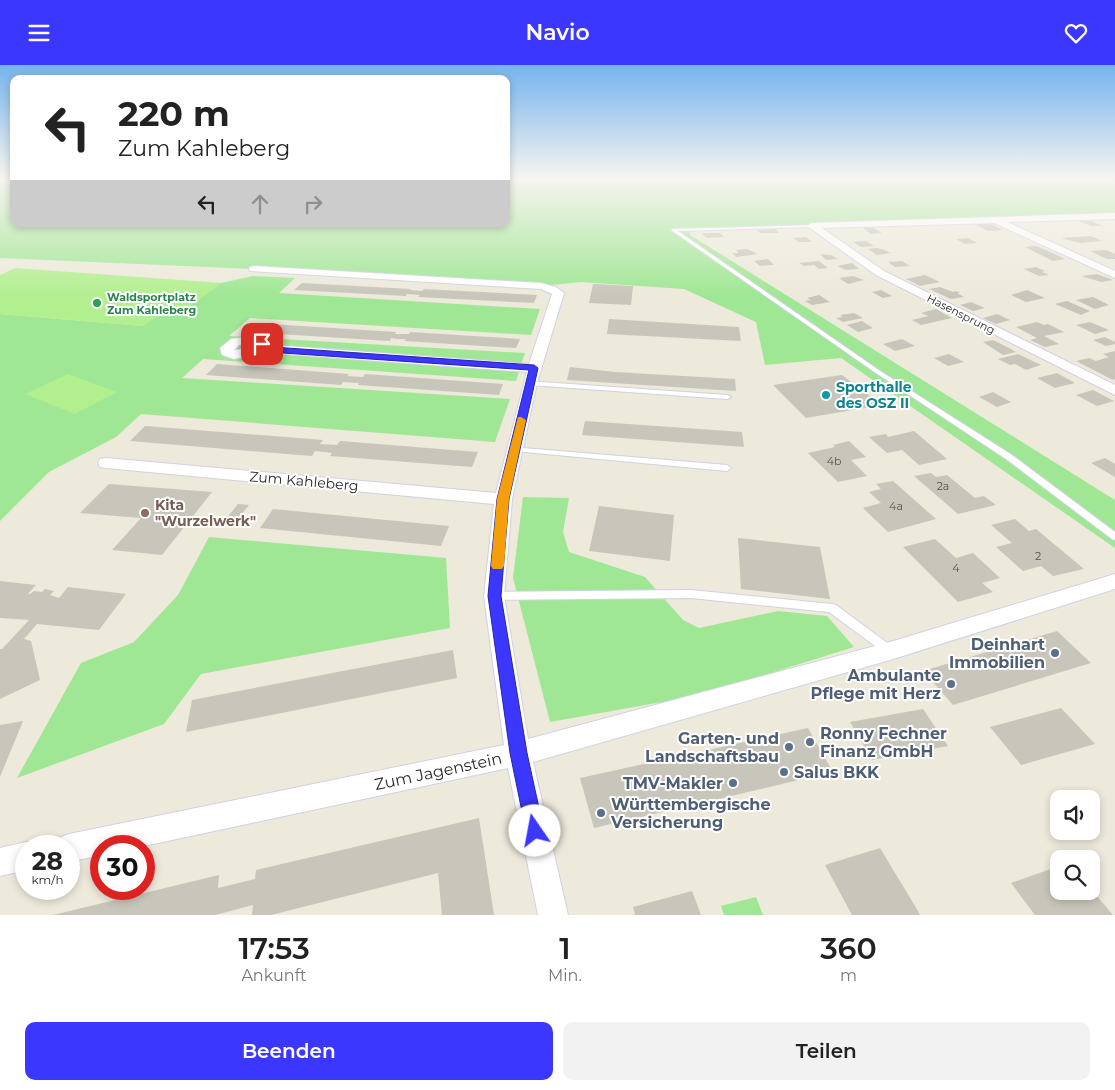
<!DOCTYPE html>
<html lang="de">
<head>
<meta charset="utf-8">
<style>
	:root { --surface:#fff; --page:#f2f2f2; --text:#222; --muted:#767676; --accent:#3c37ff }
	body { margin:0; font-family:Montserrat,sans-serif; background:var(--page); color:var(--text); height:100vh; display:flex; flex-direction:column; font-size:19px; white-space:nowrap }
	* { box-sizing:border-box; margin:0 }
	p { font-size:16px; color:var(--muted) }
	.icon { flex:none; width:28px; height:28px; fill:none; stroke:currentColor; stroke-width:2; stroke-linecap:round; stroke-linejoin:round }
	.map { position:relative; height:850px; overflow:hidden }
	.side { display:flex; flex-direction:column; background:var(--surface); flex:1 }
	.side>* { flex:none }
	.banner { position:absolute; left:10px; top:10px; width:500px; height:152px; border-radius:10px; box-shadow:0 2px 8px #0003; background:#fff; color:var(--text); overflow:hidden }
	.fabs { position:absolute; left:1050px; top:725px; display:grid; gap:10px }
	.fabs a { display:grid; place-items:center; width:50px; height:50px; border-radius:10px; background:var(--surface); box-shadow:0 2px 8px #0003; font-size:25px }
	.speed { position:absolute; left:15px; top:770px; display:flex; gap:10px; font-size:25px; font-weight:700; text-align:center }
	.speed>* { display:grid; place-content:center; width:65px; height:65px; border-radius:50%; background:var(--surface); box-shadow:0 2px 8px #0003; line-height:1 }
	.speed small { font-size:12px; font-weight:400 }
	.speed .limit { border:8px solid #d22; background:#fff; color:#111 }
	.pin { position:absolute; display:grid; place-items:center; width:42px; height:42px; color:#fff; margin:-21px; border-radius:10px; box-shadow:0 2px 8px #0006 }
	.me { position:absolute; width:55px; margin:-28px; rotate:348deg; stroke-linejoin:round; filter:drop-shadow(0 0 4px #0008) }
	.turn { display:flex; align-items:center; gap:18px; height:105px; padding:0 25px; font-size:22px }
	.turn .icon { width:65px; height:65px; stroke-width:2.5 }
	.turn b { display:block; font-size:35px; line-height:42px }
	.lanes { display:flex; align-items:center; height:48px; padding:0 25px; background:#0003; justify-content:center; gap:25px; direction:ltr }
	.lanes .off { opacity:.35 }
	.eta { display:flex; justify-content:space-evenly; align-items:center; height:85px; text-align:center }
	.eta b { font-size:30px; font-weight:600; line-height:35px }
	.cta { display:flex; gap:10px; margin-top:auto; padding:10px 25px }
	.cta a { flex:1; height:58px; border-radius:10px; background:var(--accent); color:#fff; font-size:20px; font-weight:600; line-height:58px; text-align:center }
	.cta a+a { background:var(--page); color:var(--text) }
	header { display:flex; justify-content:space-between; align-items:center; height:65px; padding:0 25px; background:var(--accent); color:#fff; font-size:22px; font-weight:600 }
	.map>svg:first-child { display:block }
</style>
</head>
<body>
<header><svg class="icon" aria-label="menu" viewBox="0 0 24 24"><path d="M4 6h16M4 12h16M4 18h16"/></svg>Navio<svg class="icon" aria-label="heart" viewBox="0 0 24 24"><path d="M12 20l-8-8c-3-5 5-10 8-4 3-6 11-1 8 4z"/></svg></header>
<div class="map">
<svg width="1115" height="850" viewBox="0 0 1115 850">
	<rect width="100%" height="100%" fill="#ede9db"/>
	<path fill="#9fe794" d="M0,113H14V159H506V113H1115V149L689,164L690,170L1115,435V483L841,293L765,300L756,257L684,224L581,217L541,221L254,204L0,193Z
		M253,211L295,213L279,228L540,244L531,270L250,253L229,271L525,288L516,316L203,294L182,313L510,334L495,377L141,349L116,372L49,407L0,456V249L143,261L161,248L179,249L221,218Z
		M523,432L569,433L563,467L569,487L645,512L683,555L699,563L778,546L827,551L854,582L701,630L550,657L513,513Z
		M209,472L446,493L450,563L201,609L164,659L17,713L81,598L134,577L178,530Z
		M756,832L763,850H724L721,841Z"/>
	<path fill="#b2ef8f" d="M15,203L221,218L179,249L161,248L143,261L0,249V210Z
		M68,309L117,327L75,349L25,329Z"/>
	<path fill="#c8c6ba" d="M1090,155L1102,161H1091L1079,156Z
		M989,158L1003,165L988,166L974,159Z
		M862,162H872L882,168L871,169Z
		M776,164L779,168H760L757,165Z
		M702,168H720L724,172L706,173Z
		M1091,171L1102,176L1080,178L1061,173Z
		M806,172L812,177H799L793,173Z
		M968,173L977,178L965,179L956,174Z
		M866,176L874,181L861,182L853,177Z
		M1036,181L1048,186L1065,194L1053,196L1025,182Z
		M877,183L885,185L891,188L877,190L868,184Z
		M747,184L758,189L736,192L732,188H739L736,185Z
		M1106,185L1115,189V194H1107L1090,186Z
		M820,189L831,190L838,194L826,195Z
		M768,194L774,200L760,201L754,196Z
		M819,196L828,203L819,204L814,200L804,201L799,198Z
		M902,196L910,201L895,202L888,197Z
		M852,198L859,204L846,205L837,201Z
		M1036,202L1045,206L1042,207L1049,210L1039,211L1024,204Z
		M1097,209L1113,215L1101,217L1081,211Z
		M925,210L940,217L920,221L906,214Z
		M853,211L864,215L848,219L839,213Z
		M302,218L411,224L410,225L422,226L424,224L537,230L534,238L418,232L420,230L407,229L406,231L294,225Z
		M593,219L633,221L631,240L589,238Z
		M940,222L953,227L956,226L960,228H957L964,232L951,234L929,224Z
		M881,225L892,231L883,233L872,227Z
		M1027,225L1045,233L1026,237L1011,230Z
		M190,228L200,229L188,238L178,237Z
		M819,230L830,237L812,240L805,236L811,235L807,233Z
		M1093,232L1109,240L1095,244L1076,235Z
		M1067,236L1090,246L1081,250L1055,239Z
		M971,237L985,243L973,246L960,240Z
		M936,244L952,253L921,260L912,255L928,251L921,248Z
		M854,248L863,253L843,257L836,253L843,252L840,250Z
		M997,249L1010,255L996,259L983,253Z
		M609,254L739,262L741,276L607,269Z
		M862,256L873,263L858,267L847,260Z
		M1037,257L1044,260L1048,259L1064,267L1044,271L1059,279L1045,282L1030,275L1037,273L1016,262Z
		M1090,257L1109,265L1095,269L1076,260Z
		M254,258L396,267L395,269H409L410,267L520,274L516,283L404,276L406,274H397L391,273L390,276L244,267Z
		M1105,272L1115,277V279L1106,281L1093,275Z
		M902,274L915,281L895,286L883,279Z
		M993,275L1009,283L1016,287L1003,290L983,277Z
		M1115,286V314L1113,315L1076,296L1089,293L1096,296L1109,292L1103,289Z
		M949,289L964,297L948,301L934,293Z
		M1018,289L1041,300L1026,305L1015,299L1010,300L998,294Z
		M217,299L349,309L347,311L363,312L365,309L503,319L499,330L358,320L359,318L343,317L341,320L206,310Z
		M570,302L615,307L735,314L736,326L567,315Z
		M1057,308L1075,318L1055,323L1037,313Z
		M842,310L882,340L806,353L773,320Z
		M1093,325L1114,336L1097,341L1076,330Z
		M993,327L1011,337L997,342L979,332Z
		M585,356L742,367L744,382L582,370Z
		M145,361L323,375L320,379L337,380L340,376L478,387L472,402L330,391L332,388L324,387L315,386L312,391L130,376Z
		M914,366L947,394L919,400L902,385L887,388L869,372L886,369L888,372Z
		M849,376L866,392L851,395L867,411L838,417L808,388L835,382L833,380Z
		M1105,393L1115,399V412L1091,398Z
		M931,408L936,412L947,410L975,433L984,431L996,440L958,449L914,411Z
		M893,416L936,454L888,467L863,443L881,438L869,427L881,424L876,419Z
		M109,419L212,427L162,490L112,485L141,453L80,448Z
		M238,439L249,440L235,457L224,456Z
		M599,441L674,450L670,496L589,486Z
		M273,444L428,459L449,461L441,481L260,463Z
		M1015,454L1029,466L1036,464L1084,504L1053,511L1041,501L1023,506L996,482L1012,478L991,460Z
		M738,473L820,482L830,534L741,524Z
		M935,474L956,493L973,488L1000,513L982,518L993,527L958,537L903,482Z
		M0,516L36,520L28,529H30L34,526L42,527L45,524L54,526L50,530L59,533L68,522L126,529L99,565L37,559L24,574L31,576L40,615L0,634V584H2L29,555L0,553Z
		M1057,566L1091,598L953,640L923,606Z
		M453,585L457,613L186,667L192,635Z
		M1061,643L1095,679L1021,700L990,662Z
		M923,644L948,681L872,695L850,657Z
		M23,656L0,712V660Z
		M808,663L833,707L594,763L580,713Z
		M479,753L494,850H442L438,808L271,850H252L253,840L215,850H53L219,810L218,823L255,814L256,805Z
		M880,783L918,846L920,850H852L825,800Z
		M1059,801V826H1091V824L1113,850H1035L1011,818Z
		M692,826L701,850H635L633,842Z"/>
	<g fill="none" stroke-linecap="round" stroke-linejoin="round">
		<defs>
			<path id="service" d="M814,160V161L812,162L678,166L880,306L1012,390L1115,467V475L1112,474L1006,394L876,308L671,165L673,164Z
				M527,316L727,330L731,332L727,334L530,320H527Z
				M511,382L727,400L731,403L727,406L514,386L510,384Z
				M691,525L832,539L836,540L894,583L896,586L894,589L890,591L886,589L829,547L691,533L494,535L490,534L489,531L490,528L494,527Z"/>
			<path id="minor" d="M1115,148V154L1007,157L1115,206V213L994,158L822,163L884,206L1115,320V330L876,210L807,161L812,158Z
				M254,201L541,218L556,222L564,228L537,318L512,434L504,531L528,674L890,577L1115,509V524L890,595L533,697L568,850H538L508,703L144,781H101V790L69,797V781H55L59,773L69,769L504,680L484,531L494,439L106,403L100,402L98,398L100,394L106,393L496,428L527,307L269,288L234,294L222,290L220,283L231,274L254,271L272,280L529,299L552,229L541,224L250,206L249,204L250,202ZM252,279L258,283L234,285L239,280Z
				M26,777L36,781H26V805L0,811V783Z"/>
		</defs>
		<use href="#service" stroke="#d1d1e4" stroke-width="2"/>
		<use href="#minor" stroke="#d1d1e4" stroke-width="2"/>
		<use href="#service" fill="#fff" fill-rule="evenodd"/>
		<use href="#minor" fill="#fff" fill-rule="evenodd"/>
	</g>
	<linearGradient id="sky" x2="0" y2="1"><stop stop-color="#75b3ee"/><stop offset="0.49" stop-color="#f7f5ef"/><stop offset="1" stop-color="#f7f5ef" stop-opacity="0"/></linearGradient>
	<rect width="1115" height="232" fill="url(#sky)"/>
	<path fill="#3c37ff" stroke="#2724a6" d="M262,276L272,282L534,300L538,303L509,434L501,531L527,688L544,766L541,772L535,775L528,772L526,766L510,688L488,531L497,434L529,305L269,287L258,279Z"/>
	<path fill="#f59e0b" d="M518,352H521L526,355L509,434L504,501L502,504H493L491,501L497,434Z"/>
	<circle fill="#2e9e5b" stroke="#fff" stroke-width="2" cx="97" cy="238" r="5"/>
	<circle fill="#0f9aa8" stroke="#fff" stroke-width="2" cx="826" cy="330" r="5"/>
	<circle fill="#8d6e63" stroke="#fff" stroke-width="2" cx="145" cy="448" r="5"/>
	<g fill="#5c6f8a" stroke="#fff" stroke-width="2">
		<circle cx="1055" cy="588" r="5"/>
		<circle cx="951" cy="619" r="5"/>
		<circle cx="810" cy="677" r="5"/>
		<circle cx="789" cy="682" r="5"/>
		<circle cx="784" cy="707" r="5"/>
		<circle cx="733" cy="718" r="5"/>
		<circle cx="601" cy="748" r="5"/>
	</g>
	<g text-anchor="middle" stroke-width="4" stroke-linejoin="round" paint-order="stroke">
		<g font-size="11" font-weight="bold" fill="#27864d" stroke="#fff" text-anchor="start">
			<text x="107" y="236">Waldsportplatz<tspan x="107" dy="13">Zum Kahleberg</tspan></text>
		</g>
		<g font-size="11" fill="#2a2a2a" stroke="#fff">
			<text transform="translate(961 249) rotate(27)" y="4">Hasensprung</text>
		</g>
		<g font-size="11" fill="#52514e">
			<text x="834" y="400">4b</text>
			<text x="943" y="425">2a</text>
			<text x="896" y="445">4a</text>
			<text x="1038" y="495">2</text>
			<text x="956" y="507">4</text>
		</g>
		<g font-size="14" font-weight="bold" fill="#0d838f" stroke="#fff" text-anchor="start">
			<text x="836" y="327">Sporthalle<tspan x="836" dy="16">des OSZ II</tspan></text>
		</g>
		<g font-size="14" fill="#2a2a2a" stroke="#fff">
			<text transform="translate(304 416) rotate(5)" y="5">Zum Kahleberg</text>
		</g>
		<g font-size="14" font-weight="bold" fill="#785e54" stroke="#fff" text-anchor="start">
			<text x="155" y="445">Kita<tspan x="155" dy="16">"Wurzelwerk"</tspan></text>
		</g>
		<g font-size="16" font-weight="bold" fill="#4e5e75" stroke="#fff" text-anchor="end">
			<text x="1045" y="585">Deinhart<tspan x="1045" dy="18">Immobilien</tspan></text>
			<text x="941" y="616">Ambulante<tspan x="941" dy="18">Pflege mit Herz</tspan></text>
			<text x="820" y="674" text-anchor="start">Ronny Fechner<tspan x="820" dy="18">Finanz GmbH</tspan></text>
			<text x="779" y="679">Garten- und<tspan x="779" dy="18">Landschaftsbau</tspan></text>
			<text x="794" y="713" text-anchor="start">Salus BKK</text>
			<text x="723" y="724">TMV-Makler</text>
			<text x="611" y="745" text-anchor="start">Württembergische<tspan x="611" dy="18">Versicherung</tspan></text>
		</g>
		<g font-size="16" fill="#2a2a2a" stroke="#fff">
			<text transform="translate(438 706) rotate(-12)" y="6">Zum Jagenstein</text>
		</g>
	</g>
</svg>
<div class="fabs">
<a><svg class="icon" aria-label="sound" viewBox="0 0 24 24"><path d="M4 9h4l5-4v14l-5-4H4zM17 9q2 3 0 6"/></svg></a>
<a><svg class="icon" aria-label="search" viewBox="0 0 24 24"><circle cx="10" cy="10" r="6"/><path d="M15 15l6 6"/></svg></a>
</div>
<div class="speed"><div>28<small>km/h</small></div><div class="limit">30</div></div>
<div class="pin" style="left:262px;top:279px;background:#d93025"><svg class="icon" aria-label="arrive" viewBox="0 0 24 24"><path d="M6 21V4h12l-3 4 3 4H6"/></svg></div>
<svg class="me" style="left:535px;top:766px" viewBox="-20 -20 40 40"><circle r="19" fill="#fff"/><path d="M0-13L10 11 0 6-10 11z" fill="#3c37ff"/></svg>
<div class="banner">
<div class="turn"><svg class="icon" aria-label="left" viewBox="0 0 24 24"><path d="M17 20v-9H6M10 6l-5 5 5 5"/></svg><div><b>220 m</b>Zum Kahleberg</div></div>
<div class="lanes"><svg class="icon" aria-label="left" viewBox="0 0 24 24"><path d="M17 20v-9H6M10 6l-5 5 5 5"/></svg><svg class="icon off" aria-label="ahead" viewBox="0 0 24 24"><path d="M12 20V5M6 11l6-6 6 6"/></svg><svg class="icon off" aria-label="right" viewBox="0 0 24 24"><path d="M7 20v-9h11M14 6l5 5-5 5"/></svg></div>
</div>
</div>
<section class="side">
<div class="eta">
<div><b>17:53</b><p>Ankunft</p></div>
<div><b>1</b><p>Min.</p></div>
<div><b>360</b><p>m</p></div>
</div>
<div class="cta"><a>Beenden</a><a>Teilen</a></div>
</section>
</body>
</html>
